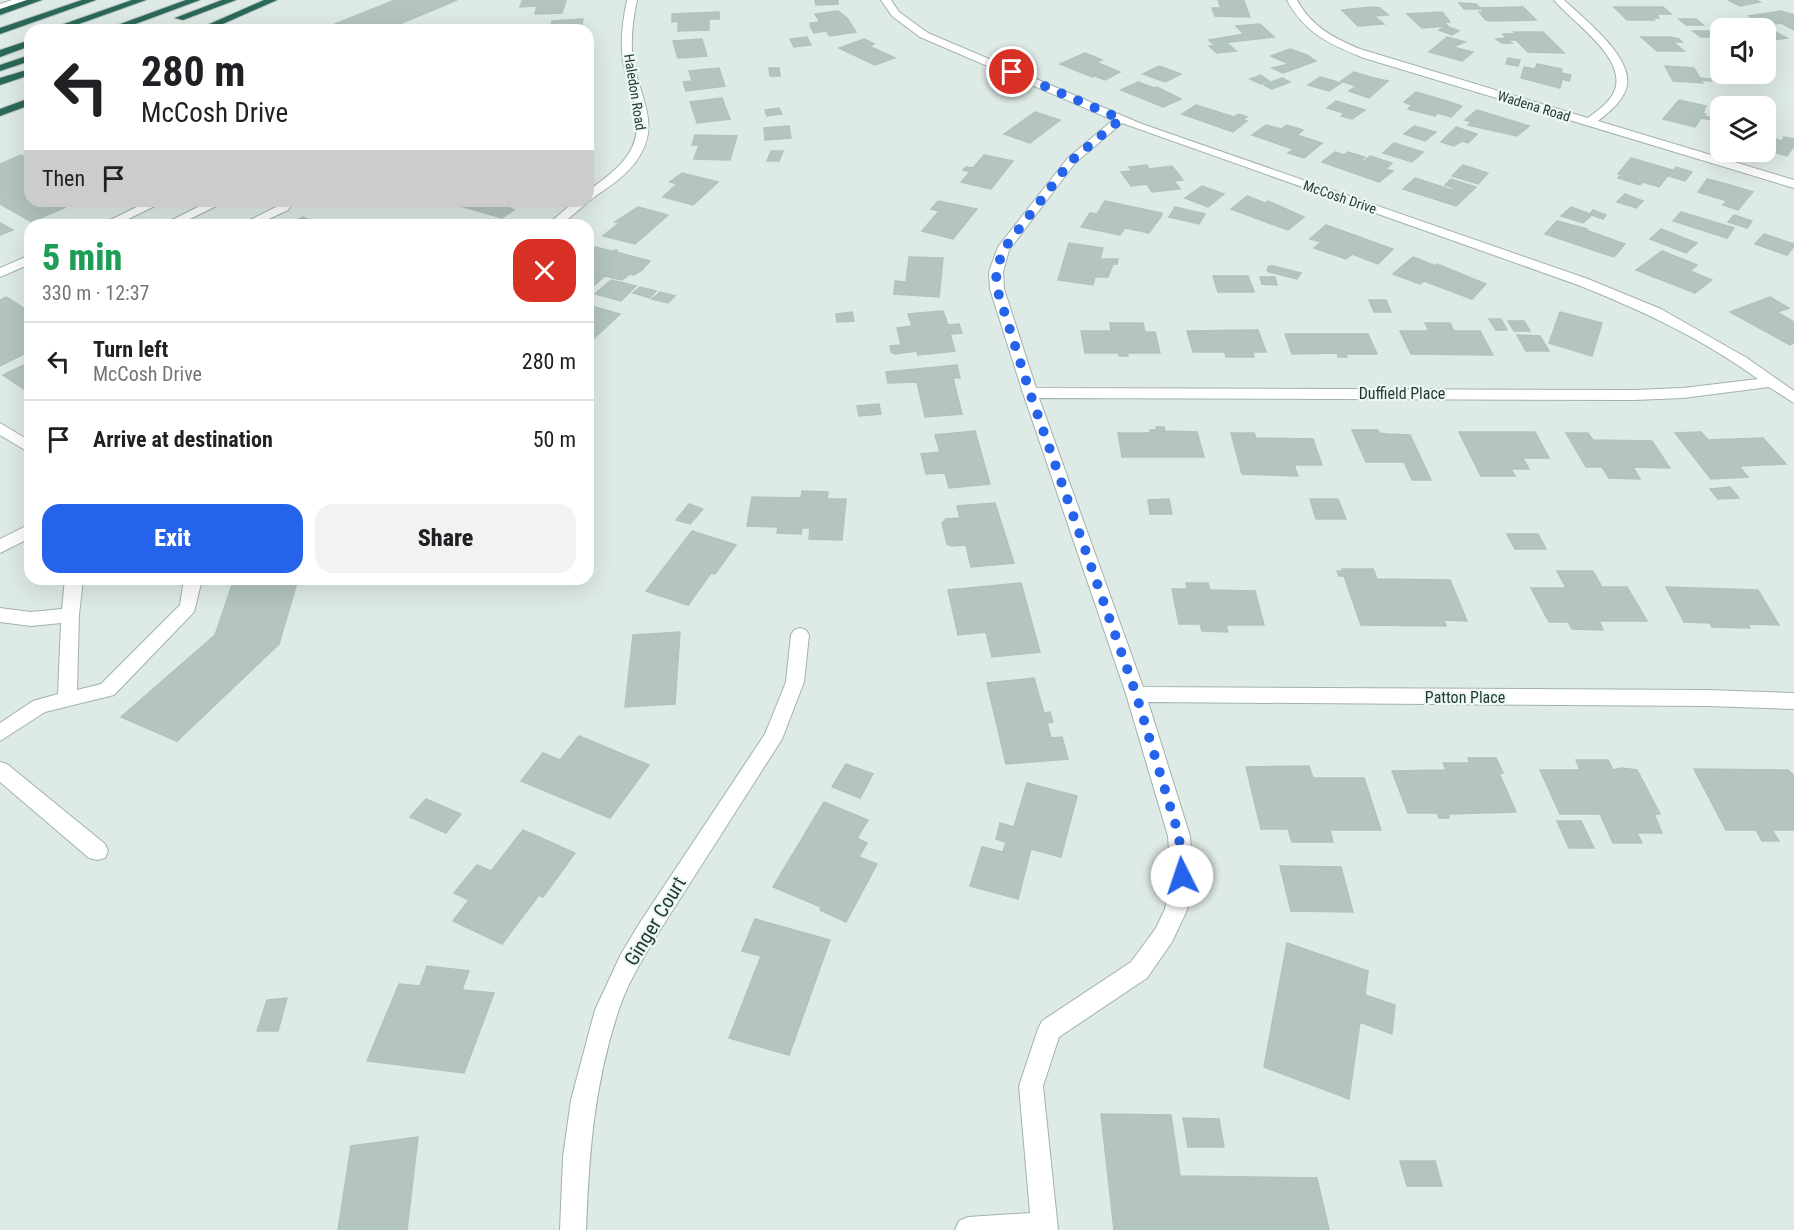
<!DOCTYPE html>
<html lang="en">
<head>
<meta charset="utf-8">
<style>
	:root { --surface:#fff; --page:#f2f2f2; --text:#202124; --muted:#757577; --line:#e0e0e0; --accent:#2563eb }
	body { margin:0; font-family:"Roboto Condensed",sans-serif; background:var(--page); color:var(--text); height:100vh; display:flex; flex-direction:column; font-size:22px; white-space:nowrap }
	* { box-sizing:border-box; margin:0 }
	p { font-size:20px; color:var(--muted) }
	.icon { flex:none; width:33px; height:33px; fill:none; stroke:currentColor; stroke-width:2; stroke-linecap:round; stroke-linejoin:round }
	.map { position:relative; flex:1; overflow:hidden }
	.sheet { position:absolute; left:24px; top:219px; width:570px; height:366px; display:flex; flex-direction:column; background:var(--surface); border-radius:18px; box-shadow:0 6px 24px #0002 }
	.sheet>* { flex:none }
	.hud { position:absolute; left:24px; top:24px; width:570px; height:183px; border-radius:18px; box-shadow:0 6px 24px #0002; background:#fff; color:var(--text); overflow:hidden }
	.buttons { position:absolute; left:1710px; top:18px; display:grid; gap:12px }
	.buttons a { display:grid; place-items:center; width:66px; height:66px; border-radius:12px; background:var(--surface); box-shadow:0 6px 24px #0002; font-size:30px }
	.pin { position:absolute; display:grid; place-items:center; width:51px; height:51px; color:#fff; margin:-26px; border:3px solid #fff; border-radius:50%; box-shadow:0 2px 6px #0007 }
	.me { position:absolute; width:66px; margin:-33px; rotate:356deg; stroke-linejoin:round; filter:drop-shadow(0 0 4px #0008) }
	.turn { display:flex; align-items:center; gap:21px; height:126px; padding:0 18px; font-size:27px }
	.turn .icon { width:78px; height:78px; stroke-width:2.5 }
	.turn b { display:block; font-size:42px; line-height:51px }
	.then { display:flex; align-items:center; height:57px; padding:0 18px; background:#0003; gap:12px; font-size:22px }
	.round { display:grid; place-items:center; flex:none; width:63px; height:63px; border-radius:18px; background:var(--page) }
	.overview { display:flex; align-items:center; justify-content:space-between; height:102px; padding:0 18px }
	h1 { font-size:36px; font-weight:800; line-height:45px; color:#1e9e55 }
	.cta { display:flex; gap:12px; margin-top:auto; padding:12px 18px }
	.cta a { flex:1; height:69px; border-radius:18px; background:var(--accent); color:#fff; font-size:24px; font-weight:800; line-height:69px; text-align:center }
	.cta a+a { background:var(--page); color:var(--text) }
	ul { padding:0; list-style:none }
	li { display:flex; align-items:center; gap:18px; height:78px; padding:0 18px; border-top:2px solid var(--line) }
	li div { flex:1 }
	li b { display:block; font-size:22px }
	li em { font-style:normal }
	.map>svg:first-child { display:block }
</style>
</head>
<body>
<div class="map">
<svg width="1794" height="1230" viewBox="0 0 1794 1230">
	<rect width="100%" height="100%" fill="#deeae5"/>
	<path fill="#b3c5be" stroke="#b0c4bc" stroke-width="1.5" d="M395,0H457L385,30H320Z
		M540,0H565L566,1L562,13L535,14L537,6L520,7L522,1Z
		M815,0H838V4L816,5Z
		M1218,0L1244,1L1250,17L1215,16L1212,8H1221Z
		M1728,0H1755L1760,2L1740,6Z
		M1459,3L1476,4L1481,9H1464Z
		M1372,7L1380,8L1388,15L1374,16L1384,24L1358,26L1342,10Z
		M1523,7L1536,20L1492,21L1486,20L1479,12H1485L1480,8Z
		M1614,7H1663L1671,14H1659L1657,15L1659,18H1651L1654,20H1627Z
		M838,11L847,18L856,32L830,36L826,31L814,33L810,26H812L810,23L820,22L815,14Z
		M1781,11L1794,15V30L1781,23L1767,25L1749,16Z
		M719,12V19H709V30L678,31V21L672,22V14Z
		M1442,12L1450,22H1444L1448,26L1422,28L1407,14Z
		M583,19L581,30H550L552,21Z
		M1679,19H1696L1703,25H1686Z
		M1260,24L1274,37L1213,44L1209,40L1244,34L1236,26Z
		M1446,26L1459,31L1452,35L1439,30Z
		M1766,27L1787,38L1766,41V28H1754Z
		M1693,31H1710L1718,37H1701Z
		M1514,32H1543L1564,53L1528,52L1516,40H1508L1512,43H1502L1496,39L1506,38L1503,34H1516Z
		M807,37L811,45L794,47L790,39Z
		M1447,37L1465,42L1453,47L1473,52L1462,61L1429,52Z
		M1641,37H1670L1679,39L1682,42H1673L1684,51H1657Z
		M702,39L707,56L678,58L673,41Z
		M864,39L874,44L869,46L895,58L875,65L839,48Z
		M1228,44L1236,51L1217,53L1209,46Z
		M1290,49L1307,55L1316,61L1283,73L1272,68L1289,64L1271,56Z
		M1085,53L1102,60L1096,62L1120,72L1105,80L1095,76L1092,77L1060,64Z
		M1508,58L1520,60L1518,66L1506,64Z
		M1537,64L1562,69L1561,73L1571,75L1569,81L1562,79L1560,88L1521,78L1524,67L1535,69Z
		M1159,66L1181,74L1165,82L1143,74Z
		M1665,66L1694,68L1700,78L1710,79L1711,81L1701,80L1703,83L1673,81Z
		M719,68L725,86L686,91L683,82L692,81L689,71Z
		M769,68H779L780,76H770Z
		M1354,72L1374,78L1388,81L1369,98L1349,91L1356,86L1341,81Z
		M1261,75L1269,81L1261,84L1250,79Z
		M1320,77L1341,83L1329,91L1308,85Z
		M1282,78L1290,82L1272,89L1264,85Z
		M1138,82L1154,88L1157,87L1181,99L1163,107L1121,90Z
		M1416,92L1450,102L1462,106L1451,117L1438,113L1435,116L1408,109L1412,105L1404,102Z
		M722,98L730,119L697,123L690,102Z
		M1679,100L1706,106L1703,113L1706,114L1704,116L1712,118L1711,120L1701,118L1695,127L1663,119Z
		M1336,101L1365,110L1352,119L1341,116L1344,113L1327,108Z
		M1196,105L1234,117L1239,114L1247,117L1242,120L1247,121L1233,132L1182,114Z
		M779,108L782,114L767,116L765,110Z
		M1477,110L1529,126L1517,136L1468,125L1471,122L1465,120Z
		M1035,112L1060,120L1030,143L1004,134Z
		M1266,125L1281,129L1287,125L1303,130L1297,135L1322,143L1304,158L1288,153L1293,149L1252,135Z
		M789,126L791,138L765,140L764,128Z
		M1414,126L1436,132L1425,141L1404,134Z
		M1456,127L1477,134L1468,143L1462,141L1454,146L1441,142Z
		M695,135L737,136L730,160L694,159L699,145H692Z
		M1766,136L1782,141L1784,137L1794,139V146L1787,156L1766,150Z
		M1394,143L1423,152L1412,162L1383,153Z
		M771,151H783L779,161H767Z
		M1335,152L1344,155L1348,152L1365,157L1362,160L1364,161L1370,156L1392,163L1386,169L1393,171L1379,182L1322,162Z
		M21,155L30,160V201H79L32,222L0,204V164Z
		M984,155L1013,161L991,189L961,182L970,172L963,170L966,167L973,168Z
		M1631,158L1672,170L1659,187L1643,182L1640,185L1618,178L1621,175L1618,174Z
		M1147,165L1149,169L1172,166L1183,180L1174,181L1180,189L1152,192L1147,184L1131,186L1121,172L1132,171L1129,167Z
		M1463,165L1488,173L1478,184L1452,176Z
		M1676,167L1692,172L1685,181L1669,176Z
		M682,173L718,182L693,205L663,197L677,184L670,182Z
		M1415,178L1452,190L1454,188L1445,185L1451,179L1476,187L1456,206L1403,189Z
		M1707,179L1730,185L1753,192L1738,210L1723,205L1727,201L1698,192Z
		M1202,186L1224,194L1208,207L1185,198Z
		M1625,194L1643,201L1636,208L1617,202Z
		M1247,196L1265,203L1268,201L1304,217L1288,230L1231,209Z
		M467,201H519L509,208L514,210L502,218L460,206Z
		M938,201L977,209L953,239L922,231L939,211L931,209Z
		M1105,201L1162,213V215L1149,233L1125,228L1120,235L1081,227L1090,213L1097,214Z
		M638,207L668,215L635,244L603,236L619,223L615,222Z
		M1175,207L1205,214L1199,224L1169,217Z
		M1571,207L1590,214L1593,210L1606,215L1603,219L1592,215L1583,223L1561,216Z
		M1681,212L1734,228L1727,238L1673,221Z
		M1734,215L1752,221L1747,228L1728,222Z
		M303,217L320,225H287Z
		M1557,221L1587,229L1586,230L1625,244L1614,257L1545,234Z
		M0,223L13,230L0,235Z
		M1326,225L1393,249L1378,264L1352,254L1346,259L1314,248L1321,242L1310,239Z
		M1661,229L1697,243L1686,253L1650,239Z
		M1764,234L1794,244V246L1787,255L1755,244Z
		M1069,243L1103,248L1100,259H1118L1117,264H1113L1108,277H1095L1093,285L1058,280Z
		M595,247L611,251L617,250L616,252L650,261L642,270L634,275L630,274L622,280L605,276L591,288L588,287V252Z
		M1662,251L1697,265L1690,271L1712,280L1695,293L1636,270Z
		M909,257L943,258L939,297L894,294L895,281L906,282Z
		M1413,257L1436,266L1437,264L1486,284L1472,299L1424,281L1420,284L1393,274Z
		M1269,266H1273L1301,273L1297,279L1269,272L1267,270Z
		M1213,276H1248L1254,292H1218Z
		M1260,277H1275L1277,285L1262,284Z
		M611,280L636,286L621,301L595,294Z
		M640,287L656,291L650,298L633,293Z
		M660,292L675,296L668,303L652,299Z
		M6,297L30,312V351L0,366V300Z
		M1770,297L1789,308L1777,312L1794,322V343L1790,345L1730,312Z
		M1369,300H1386L1391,312H1374Z
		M588,305L620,314L588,344Z
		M943,311L948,325L959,324L962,333L950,334L955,351L918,355L917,351L895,354L891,352L890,346L901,345L897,328L912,326L908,314Z
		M852,312L854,321L837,322L836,314Z
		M1560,312L1602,323L1592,356L1549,343Z
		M1489,319H1501L1507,330H1496Z
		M1508,321H1524L1530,331H1514Z
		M1110,323H1143L1145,332H1155L1160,353H1128V356H1119L1118,353H1085L1081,331H1111Z
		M1425,323H1450L1454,331H1480L1493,355L1411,354L1400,331H1429Z
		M1258,330L1266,352H1253L1254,357H1226L1225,352H1193L1187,331Z
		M1285,334H1368L1377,354H1345L1347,357H1338L1337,353L1292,354Z
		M1517,335L1540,336L1549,351H1526Z
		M30,362V393L3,375Z
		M957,365L960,378H953L962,414L925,417L917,382L888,383L886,372Z
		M879,404L881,414L859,416L857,406Z
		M1156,427H1164L1165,431L1197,432L1204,457H1122L1118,433H1150V430H1157Z
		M1352,430H1378L1379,433L1387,434L1410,435L1431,480H1412L1404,462H1366Z
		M975,431L990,484L949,488L945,473L926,474L921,454L940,452L935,435Z
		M1459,432H1535L1549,458H1523L1529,469H1511L1515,476H1481Z
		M1701,432L1708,440L1763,438L1786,464L1739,466L1748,477L1711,479L1675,433Z
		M1231,433H1254L1256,438L1313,439L1322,465H1294L1298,476L1242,474Z
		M1566,433H1588L1593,440L1652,441L1670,468L1633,467L1640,479L1609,478L1602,467H1586Z
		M1730,487L1739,498L1718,499L1710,489Z
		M802,491L828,492L827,499H846L842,540L809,539L810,528H802L801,534L777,533L778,527L747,526L752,497L801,498Z
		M1169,499L1172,514H1150L1148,500Z
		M1310,499H1338L1346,519H1316Z
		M995,503L1014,563L971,567L966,545L952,546L947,544L942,523L946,519L960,518L957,506Z
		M689,504L703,509L690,524L676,520Z
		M692,531L736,545L715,574L711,573L688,605L646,591Z
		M1507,534H1538L1546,549H1515Z
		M1342,569H1373L1377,579L1450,580L1467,621L1444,620L1446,626L1361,625L1344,576H1339L1337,571H1343Z
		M1557,571H1593L1602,587H1627L1647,621H1599L1603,630L1572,629L1568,622H1549L1531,588H1566Z
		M234,579H298L279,644L177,741L121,717L215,635Z
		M1021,583L1040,652L992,657L986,632L958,635L948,590Z
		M1186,583H1208L1210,590L1255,591L1264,625H1226L1228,632L1202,631L1200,624H1179L1172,589H1187Z
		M1666,587L1758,590L1779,625L1748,624L1750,628L1712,627L1710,623L1684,622Z
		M680,632L675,704L625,707L633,635Z
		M1034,678L1044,713L1050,712L1053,722L1047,723L1051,738L1062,737L1068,759L1006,764L987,683Z
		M579,736L649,765L610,818L521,781L543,753L560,760Z
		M1468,758H1496L1503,773H1499L1516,812L1448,814L1449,818H1439L1437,813H1408L1392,771L1446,770L1443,763H1470Z
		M1576,760H1608L1613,770L1621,768L1637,770L1660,814H1654L1662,833H1637L1642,843H1613L1600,814H1560L1540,770H1580Z
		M846,764L873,774L860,798L832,787Z
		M1309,766L1313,778H1364L1381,830H1330L1333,842H1292L1288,829H1261L1246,767Z
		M1694,769L1788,770L1794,776V830H1772L1779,841H1762L1756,830H1726Z
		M1027,783L1077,796L1061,857L1031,849L1018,899L970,886L982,847L1003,852L1006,842L996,839L1000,823L1014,827Z
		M426,799L461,814L446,833L410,817Z
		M824,802L868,820L857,838L867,843L859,857L877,864L846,922L820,910L821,907L773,887Z
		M1557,821H1581L1594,848H1569Z
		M523,830L575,853L543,897L539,895L502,944L453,921L469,900L454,893L477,865L491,871Z
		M1280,866L1341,867L1353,912L1291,911Z
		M755,919L830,940L789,1055L729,1038L761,956L742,951Z
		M1287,943L1368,971L1365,995L1395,1005L1392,1034L1360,1022L1349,1099L1264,1067Z
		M427,966L469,971L462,990L494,993L464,1073L367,1061L399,984L420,986Z
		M287,998L278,1031H257L267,1000Z
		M1101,1114L1171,1115L1180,1176L1317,1178L1329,1230H1114Z
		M1183,1118L1219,1119L1224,1147H1188Z
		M418,1137L407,1230H338L351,1146Z
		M1400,1161H1435L1442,1186H1407Z"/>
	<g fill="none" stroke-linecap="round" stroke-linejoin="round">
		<defs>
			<path id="minor" d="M12,0H27L0,10V4Z
				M627,0H637C633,19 630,40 633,59C639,98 664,127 634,164C622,180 603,190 589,201C580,209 570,217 561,225H547L575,201H588V191C623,165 646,148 634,100C630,87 625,74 623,60C620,40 623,19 627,0Z
				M881,0H891L899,12L928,33L1142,124L1588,279L1661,309L1747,358L1794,391V403L1769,387L1683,398L1634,400L1039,398L1143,687L1707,690L1794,693V709L1707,706L1148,702L1190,836L1193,876L1187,910L1172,942L1147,978L1059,1037L1043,1086L1058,1230H955L959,1221L968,1217L1030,1213L1019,1086L1038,1029L1042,1021L1131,962L1156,928L1165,909L1171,876L1168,836L1126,694L1023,393L990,289L989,272L998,247L1067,159L1113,120L920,37L892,16ZM1122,123L1578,285C1643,311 1701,338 1758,379L1683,388L1634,390L1036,388L1004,289L1003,272L1009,250L1075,163Z
				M1287,0H1297C1311,26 1333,38 1360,49L1588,118C1597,111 1609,103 1614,92C1629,59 1573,23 1554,0H1564C1584,19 1632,56 1627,85C1624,101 1609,112 1598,121L1794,180V188L1364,58C1331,45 1304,33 1287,0Z
				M426,27L434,28L435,30H421Z
				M149,201H165L116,225H100Z
				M210,201H226L178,225H162Z
				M284,203L288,204L290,207L288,210L256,225H240Z
				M30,255V264L0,277V268Z
				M0,423L30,441V453L0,435Z
				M30,524V538L0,553V539Z
				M65,579H83L79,615L77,690L101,684L180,605L184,579H202L194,612L114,695L45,712L0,741V723L33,701L58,694L61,623L31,626L0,622V608L31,612L62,609Z
				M800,628L806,630L809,635L804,682L782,739L655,938C641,962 626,986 618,1012C594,1086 589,1153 586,1230H560L563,1157L571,1100L595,1010L621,954L639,924L765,734L786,682L791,635L794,630Z
				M0,762L7,764L105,844L108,851L105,858L97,860L89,858L0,782Z"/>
			<path id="highway" d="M27,0H42L0,15V9Z
				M82,0H96L0,34V28Z
				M132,0H146L62,30H47Z
				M186,0H200L119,30H104Z
				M222,0H236L183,20L175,18Z
				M264,0H277L209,30H196Z
				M30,40V46L0,57V50Z
				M30,55V61L0,71V65Z
				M30,69V75L0,85V78Z
				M30,98V105L0,116V109Z"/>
		</defs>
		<use href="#minor" stroke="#a1b2ac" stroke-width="2"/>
		<use href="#highway" stroke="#bcc4c2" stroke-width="2"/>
		<use href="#minor" fill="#fff" fill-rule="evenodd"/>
		<use href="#highway" fill="#2a685a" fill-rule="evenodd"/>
	</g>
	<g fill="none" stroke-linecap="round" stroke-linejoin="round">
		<path stroke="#2563eb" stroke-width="10" stroke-dasharray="0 18" d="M1012,72L1121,119L1071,161L1003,250L996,272L997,289L1030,393L1136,694L1179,836L1182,876"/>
	</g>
	<g text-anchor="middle" stroke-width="4.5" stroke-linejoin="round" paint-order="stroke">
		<g font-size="14" fill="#1f3a33" stroke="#eef7f2">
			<text transform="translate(635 92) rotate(81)" y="5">Haledon Road</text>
			<text transform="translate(1534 106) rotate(17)" y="5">Wadena Road</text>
			<text transform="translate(1340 197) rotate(19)" y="5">McCosh Drive</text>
		</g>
		<g font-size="16" fill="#1f3a33" stroke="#eef7f2">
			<text x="1402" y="399">Duffield Place</text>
			<text x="1465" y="703">Patton Place</text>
		</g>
		<g font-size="20" fill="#1f3a33" stroke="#eef7f2">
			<text transform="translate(655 921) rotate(-59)" y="7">Ginger Court</text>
		</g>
	</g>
</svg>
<div class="buttons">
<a><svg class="icon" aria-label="sound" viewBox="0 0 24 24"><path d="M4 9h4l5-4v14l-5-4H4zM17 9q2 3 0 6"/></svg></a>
<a><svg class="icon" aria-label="layers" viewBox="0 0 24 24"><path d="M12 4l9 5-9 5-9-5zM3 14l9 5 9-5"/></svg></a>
</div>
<div class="pin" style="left:1012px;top:72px;background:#d93025"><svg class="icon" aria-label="arrive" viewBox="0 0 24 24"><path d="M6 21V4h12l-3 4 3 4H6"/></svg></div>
<svg class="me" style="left:1182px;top:876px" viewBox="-20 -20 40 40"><circle r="19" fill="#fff"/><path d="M0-13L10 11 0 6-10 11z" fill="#2563eb"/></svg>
<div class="hud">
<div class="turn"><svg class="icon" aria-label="left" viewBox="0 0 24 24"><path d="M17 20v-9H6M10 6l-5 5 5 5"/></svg><div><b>280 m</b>McCosh Drive</div></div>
<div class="then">Then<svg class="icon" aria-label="arrive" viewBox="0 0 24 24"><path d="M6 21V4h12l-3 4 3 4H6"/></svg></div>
</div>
<section class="sheet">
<div class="overview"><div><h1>5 min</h1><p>330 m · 12:37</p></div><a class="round" style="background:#d93025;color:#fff"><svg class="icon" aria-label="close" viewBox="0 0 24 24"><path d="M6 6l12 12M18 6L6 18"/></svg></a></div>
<ul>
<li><svg class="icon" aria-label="left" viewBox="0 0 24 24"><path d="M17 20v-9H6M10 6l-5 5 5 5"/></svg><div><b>Turn left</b><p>McCosh Drive</p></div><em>280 m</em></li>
<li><svg class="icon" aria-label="arrive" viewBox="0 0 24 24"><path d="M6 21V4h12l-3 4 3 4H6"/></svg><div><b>Arrive at destination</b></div><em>50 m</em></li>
</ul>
<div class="cta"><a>Exit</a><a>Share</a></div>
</section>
</div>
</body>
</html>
